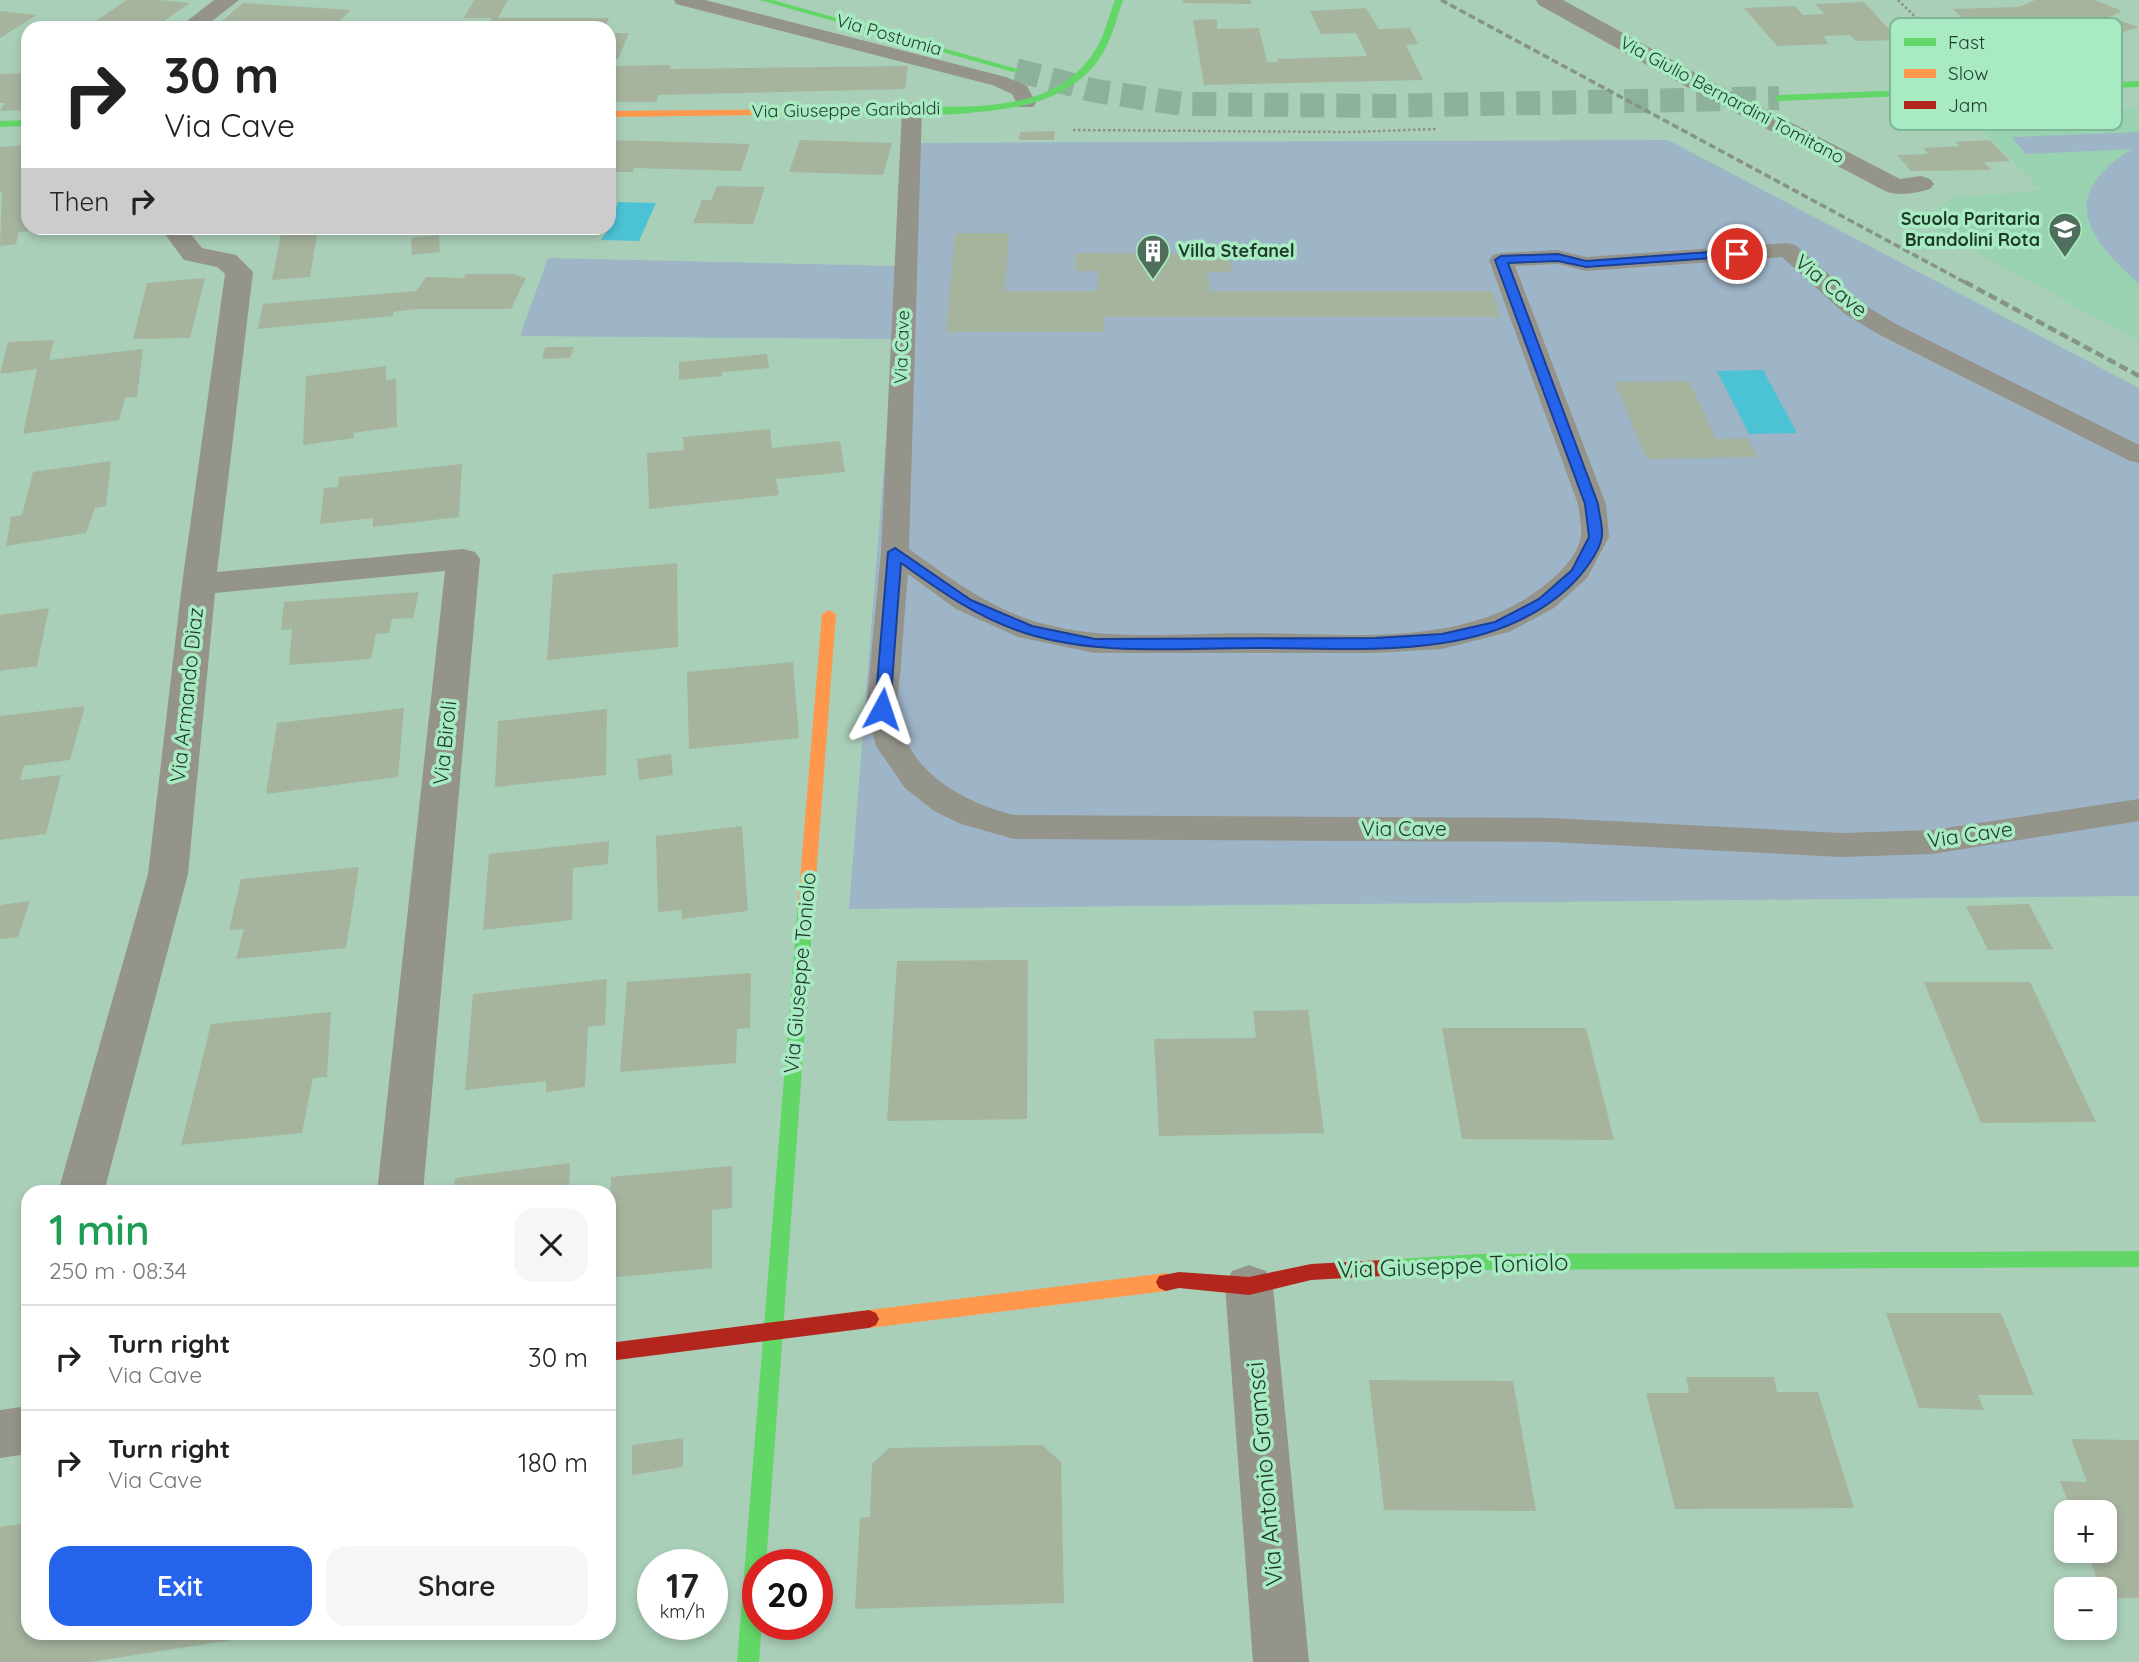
<!DOCTYPE html>
<html lang="en">
<head>
<meta charset="utf-8">
<style>
	:root { --surface:#fff; --page:#f6f6f6; --text:#222; --muted:#767676; --line:#e0e0e0; --accent:#2563eb }
	body { margin:0; font-family:Quicksand,sans-serif; background:var(--page); color:var(--text); height:100vh; display:flex; flex-direction:column; font-size:26px; white-space:nowrap }
	* { box-sizing:border-box; margin:0 }
	p { font-size:23px; color:var(--muted) }
	.icon { flex:none; width:38px; height:38px; fill:none; stroke:currentColor; stroke-width:2; stroke-linecap:round; stroke-linejoin:round }
	.map { position:relative; flex:1; overflow:hidden }
	.drawer { position:absolute; left:21px; top:1185px; width:595px; height:455px; display:flex; flex-direction:column; background:var(--surface); border-radius:21px; box-shadow:0 4px 10px #0003 }
	.drawer>* { flex:none }
	.top-card { position:absolute; left:21px; top:21px; width:595px; height:214px; border-radius:21px; box-shadow:0 4px 10px #0003; background:#fff; color:var(--text); overflow:hidden }
	.buttons { position:absolute; left:2054px; top:1500px; display:grid; gap:14px }
	.buttons a { display:grid; place-items:center; width:63px; height:63px; border-radius:14px; background:var(--surface); box-shadow:0 4px 10px #0003; font-size:35px }
	.speed { position:absolute; left:637px; top:1549px; display:flex; gap:14px; font-size:35px; font-weight:700; text-align:center }
	.speed>* { display:grid; place-content:center; width:91px; height:91px; border-radius:50%; background:var(--surface); box-shadow:0 4px 10px #0003; line-height:1 }
	.speed small { font-size:18px; font-weight:400 }
	.speed .limit { border:10px solid #d22; background:#fff; color:#111 }
	.pin { position:absolute; display:grid; place-items:center; width:60px; height:60px; color:#fff; margin:-30px; border:4px solid #fff; border-radius:50%; box-shadow:0 2px 7px #0007 }
	.me { position:absolute; width:77px; margin:-38px; rotate:5deg; stroke-linejoin:round; filter:drop-shadow(0 0 5px #0008) }
	.turn { display:flex; align-items:center; gap:24px; height:147px; padding:0 28px; font-size:32px }
	.turn .icon { width:91px; height:91px; stroke-width:2.5 }
	.turn b { display:block; font-size:49px; line-height:60px }
	.then { display:flex; align-items:center; height:66px; padding:0 28px; background:#0003; gap:14px; font-size:26px }
	.round { display:grid; place-items:center; flex:none; width:74px; height:74px; border-radius:21px; background:var(--page) }
	.summary { display:flex; align-items:center; justify-content:space-between; height:119px; padding:0 28px }
	h1 { font-size:42px; font-weight:600; line-height:52px; color:#1e9e55 }
	.button { display:flex; gap:14px; margin-top:auto; padding:14px 28px }
	.button a { flex:1; height:80px; border-radius:21px; background:var(--accent); color:#fff; font-size:28px; font-weight:600; line-height:80px; text-align:center }
	.button a+a { background:var(--page); color:var(--text) }
	ul { padding:0; list-style:none }
	li { display:flex; align-items:center; gap:21px; height:105px; padding:0 28px; border-top:2px solid var(--line) }
	li div { flex:1 }
	li b { display:block; font-size:26px }
	li em { font-style:normal }
	.map>svg:first-child { display:block }
</style>
</head>
<body>
<div class="map">
<svg width="2139" height="1662" viewBox="0 0 2139 1662">
	<rect width="100%" height="100%" fill="#aacfb9"/>
	<path fill="#98d2b0" d="M2139,108V341L1923,223L1950,198L2042,190L1968,115Z"/>
	<path fill="#9eb4c7" d="M2139,132V284C2084,235 2059,195 2132,149L2026,154L2012,137Z
		M1668,140L2139,388V896L849,909L894,339L520,336L548,258L899,266L912,143Z"/>
	<path fill="#4bc3d5" d="M618,202L656,203L639,241L601,240L609,228Z
		M1763,370L1797,433L1749,434L1717,371Z"/>
	<path fill="#a6b49e" d="M127,0H159L190,3L154,28H85Z
		M474,0H508L498,18H609L605,28H487L492,18H464Z
		M1183,0H1251V4L1183,3Z
		M2035,0H2095L2122,11L2109,17L2139,27L2098,40L2089,37L1985,41L1953,9L2019,7Z
		M1864,2L1899,40L1856,41L1850,35L1823,36L1829,44L1777,46L1744,8L1795,6L1803,15L1825,14L1815,4Z
		M243,3L351,10L332,28L222,21Z
		M1366,8L1379,29L1410,28L1418,44L1406,45L1423,80L1204,85L1193,20L1217,19V29L1259,28L1267,62H1278L1277,59L1367,56L1356,33L1321,34L1310,11Z
		M0,11L37,15L0,38Z
		M609,33H629L618,59H609Z
		M671,65L669,69L908,66L905,89L658,95L657,102H609V66Z
		M28,73V110L0,111L5,103H0V74Z
		M1055,131L1054,140H1019L1020,132Z
		M609,140L750,144L741,171L634,168L633,172H609Z
		M800,140L892,143L883,175L789,172Z
		M1990,140L2010,161L1984,162L1992,170L1911,171L1897,155L1928,154L1923,148L1960,146L1955,142Z
		M28,145V228L42,229L19,232L16,244L0,246L2,191L0,192V147Z
		M717,186L765,187L753,224L693,223L702,200H711Z
		M282,228H318L310,277L272,280Z
		M955,233H1009L1005,291H1097L1098,271H1076L1075,253L1229,254L1232,272H1208L1210,291H1492L1500,317H1104L1105,332H946Z
		M439,235L440,252L412,255L411,238Z
		M466,274H513L526,278L511,309H417L393,312V316L258,329L263,304L416,291L426,277L463,278Z
		M205,278L190,338L133,339L147,283Z
		M54,340L49,360L143,349L137,397L125,398L119,420L23,434L37,369L0,374L8,342Z
		M545,347H574L570,358L542,359Z
		M767,354L769,368L722,372V376L679,380V362Z
		M386,366V380L396,379L397,427L353,433L354,438L303,445L306,376Z
		M1689,381L1716,439L1747,438L1757,457L1647,459L1614,382Z
		M770,429L772,448L840,441L845,472L776,479L779,495L649,509L647,453L684,450L683,437Z
		M111,461L106,506L95,508L86,533L6,546L11,517L22,515L33,472Z
		M462,464L459,517L373,527V518L320,524L324,488L338,487L339,477Z
		M677,563L678,647L547,660L553,574Z
		M419,592L413,618L392,619L389,633L376,634L371,659L289,665L292,629L281,630L284,602Z
		M49,608L37,666L0,671V615Z
		M793,662L799,738L689,749L687,672Z
		M85,706L70,760L24,766L20,780L61,775L46,834L0,840V716Z
		M404,708L398,777L266,794L277,723Z
		M607,709L606,775L495,787L498,721Z
		M671,754L673,775L639,780L637,759Z
		M742,826L748,911L682,919L681,910L658,912L656,836Z
		M609,841L608,864L573,868L572,920L483,930L489,854Z
		M359,867L346,948L236,959L244,929L229,930L241,879Z
		M30,901L18,937L0,939V905Z
		M2029,904L2053,949L1988,950L1966,906Z
		M1028,960L1027,1119L887,1121L897,961Z
		M751,973L750,1028L737,1029L736,1063L620,1072L627,982Z
		M607,979L605,1025L588,1027L585,1087L546,1092V1081L465,1090L473,994Z
		M1924,982H2030L2096,1122L1981,1123Z
		M1308,1010L1324,1133L1159,1136L1154,1039L1256,1038L1253,1011Z
		M331,1012L327,1077L313,1078L302,1133L181,1145L211,1024Z
		M1442,1028H1586L1614,1140L1462,1139Z
		M570,1163L569,1192H454L455,1178Z
		M732,1166V1208L712,1210V1268L609,1278L611,1177Z
		M1886,1313H2001L2034,1395H1978L1984,1410L1919,1408Z
		M1686,1377H1774L1777,1392H1818L1854,1508L1675,1509L1646,1393H1689Z
		M1369,1380L1513,1381L1536,1511L1384,1510Z
		M683,1438V1467L632,1475V1445Z
		M2071,1439L2139,1440V1598H2105V1589H2101L2086,1550H2105V1512H2072L2060,1481L2087,1482Z
		M1042,1445L1061,1462L1064,1603L855,1609L860,1518L870,1517L872,1464L889,1448Z
		M28,1523V1633L271,1634L90,1662H0V1527Z"/>
	<g fill="none" stroke-linecap="round" stroke-linejoin="round">
		<path stroke="#8eb19c" stroke-width="24" stroke-dasharray="24 12" stroke-linecap="butt" d="M1016,70L1096,91L1183,104L1388,106L1779,98"/>
		<path stroke="#8b9388" stroke-width="2.5" stroke-dasharray="2.5 2.5" stroke-linecap="butt" d="M1898,0L1950,51
			M1073,130L1348,132L1436,129"/>
		<path fill="#95948b" fill-rule="evenodd" d="M674,0H705L1006,77L1027,86L1036,103L1033,107H1019L1012,94L992,85L676,4Z
			M912,102L919,104L922,108L909,549C950,578 989,608 1037,622C1104,642 1179,633 1248,633C1348,633 1472,651 1552,579C1564,569 1579,552 1581,536C1582,526 1579,514 1578,504L1489,260L1493,255L1501,253L1558,250L1586,257L1787,243L1795,245L1863,304L1896,324L2139,445V463L2130,461L1878,334L1845,314L1782,257L1586,271L1558,264L1515,266L1606,504L1609,537L1587,578L1554,608L1509,632L1442,649L1375,653H1095L1018,637L956,609L908,574C905,605 903,636 901,666C900,680 896,696 898,710C905,771 960,801 1014,815L1552,818L1842,833L1932,830L2139,799V821L1932,854L1842,857L1552,842L1014,839L961,824L934,811L905,788L876,746L866,709L881,552L902,108L905,104Z"/>
		<path fill="#95948b" fill-rule="evenodd" d="M214,0H239L203,28H178Z
			M1536,0H1563L1701,76L1900,179L1921,176L1930,179L1934,184L1930,189C1916,193 1901,196 1887,192L1685,86L1539,5Z
			M165,228H191L190,233L202,248L236,255L253,272L217,572L463,549L475,552L480,559L423,1192H377L445,571L215,593L188,874L104,1192H58L148,874L182,584L225,274L217,267L184,260L164,233Z
			M1249,1265L1266,1271L1273,1286L1309,1662H1253L1225,1286L1232,1271Z
			M28,1406V1454L0,1458V1410Z"/>
		<path fill="#63d668" fill-rule="evenodd" d="M759,0H773L1021,70L1013,72Z
			M1115,0H1123C1117,17 1113,35 1104,51C1079,96 1027,108 979,112C965,113 938,118 926,110L931,107C988,107 1056,107 1092,55C1104,39 1108,18 1115,0Z
			M2139,81V87L1779,101L1774,98L1779,95Z
			M28,120V126L0,127V121Z
			M806,898L812,900L814,904L766,1564H758V1624H762L759,1662H737L798,904L800,900Z
			M2139,1251V1267L1478,1270L1383,1276L1376,1274L1373,1268L1376,1262L1383,1260L1478,1254Z"/>
		<path fill="#ff974d" fill-rule="evenodd" d="M934,108V112L931,113L609,117V111Z
			M829,610L836,614L814,904L812,908H800L798,904L822,614Z
			M1166,1273L1173,1276L1176,1282L1173,1288L1166,1291L869,1328L862,1325L859,1319L862,1313L869,1310Z"/>
		<path fill="#b3261e" fill-rule="evenodd" d="M1383,1260L1390,1262L1393,1268L1390,1274L1383,1276L1311,1280L1249,1295L1179,1288L1166,1291L1159,1288L1156,1282L1159,1276L1179,1272L1249,1277L1311,1264Z
			M869,1310L876,1313L879,1319L876,1325L869,1328L609,1361V1343Z"/>
		<path stroke="#869387" stroke-width="3.5" stroke-dasharray="7 3.5" stroke-linecap="butt" d="M1441,0L1968,284"/>
		<path stroke="#869387" stroke-width="4.5" stroke-dasharray="9 4.5" stroke-linecap="butt" d="M1965,282L2139,376"/>
	</g>
	<path fill="#2563eb" stroke="#184099" stroke-width="2" d="M1737,250L1743,254L1741,256L1586,267L1558,261L1508,263L1598,504C1599,514 1603,526 1602,536C1600,553 1580,577 1568,588C1485,664 1356,647 1252,648C1177,648 1097,656 1025,633C978,618 940,591 901,563L890,709L882,714L875,709L888,552L895,548L971,600L1032,626L1095,639L1375,638L1442,634L1495,622L1539,599L1572,570L1589,537L1585,504L1495,260L1501,256L1558,254L1586,261Z"/>
	<defs>
		<symbol id="school-pin" viewBox="-11 -11 22 30"><path d="M0 17L-7.5 6A9.5 9.5 0 1 1 7.5 6Z" fill="#4f6e5b" stroke="#a8ebc3"/><path d="M0-5L7-2L0 1L-7-2ZM-4 1L0 2.5L4 1V4Q0 6-4 4Z" fill="#fff"/></symbol>
		<symbol id="building-pin" viewBox="-11 -11 22 30"><path d="M0 17L-7.5 6A9.5 9.5 0 1 1 7.5 6Z" fill="#4f6e5b" stroke="#a8ebc3"/><path d="M-4-6H4V6H1V3H-1V6H-4ZM-2.5-4.3h1.7v1.8h-1.7ZM.8-4.3h1.7v1.8H.8ZM-2.5-1h1.7V.8h-1.7ZM.8-1h1.7V.8H.8Z" fill="#fff"/></symbol>
	</defs>
	<g fill-rule="evenodd">
		<use href="#school-pin" x="2046" y="210" width="38" height="52"/>
		<use href="#building-pin" x="1134" y="232" width="38" height="52"/>
	</g>
	<g text-anchor="middle" stroke-width="7" stroke-linejoin="round" paint-order="stroke">
		<g font-size="18" fill="#1e3929" stroke="#a8ebc3">
			<text transform="translate(889 35) rotate(16)" y="6">Via Postumia</text>
			<text transform="translate(1732 100) rotate(28)" y="6">Via Giulio Bernardini Tomitano</text>
			<text transform="translate(846 110) rotate(-1)" y="6">Via Giuseppe Garibaldi</text>
			<text transform="translate(902 347) rotate(-88)" y="6">Via Cave</text>
		</g>
		<g font-size="18" font-weight="bold" fill="#1e3929" stroke="#a8ebc3" text-anchor="end">
			<text x="2040" y="225">Scuola Paritaria<tspan x="2040" dy="21">Brandolini Rota</tspan></text>
			<text x="1178" y="257" text-anchor="start">Villa Stefanel</text>
		</g>
		<g font-size="21" fill="#1e3929" stroke="#a8ebc3">
			<text transform="translate(1831 286) rotate(39)" y="7">Via Cave</text>
			<text transform="translate(187 695) rotate(-84)" y="7">Via Armando Diaz</text>
			<text transform="translate(445 743) rotate(-84)" y="7">Via Biroli</text>
			<text x="1404" y="836">Via Cave</text>
			<text transform="translate(1970 835) rotate(-8)" y="7">Via Cave</text>
			<text transform="translate(800 973) rotate(-85)" y="7">Via Giuseppe Toniolo</text>
		</g>
		<g font-size="24" fill="#1e3929" stroke="#a8ebc3">
			<text transform="translate(1453 1266) rotate(-2)" y="8">Via Giuseppe Toniolo</text>
			<text transform="translate(1265 1474) rotate(-95)" y="8">Via Antonio Gramsci</text>
		</g>
	</g>
	<rect x="1890" y="18" width="232" height="112" rx="10" fill="#a8ebc3" stroke="#7fb695" stroke-width="2"/>
	<rect x="1904" y="38" width="32" height="8" fill="#63d668"/>
	<rect x="1904" y="69" width="32" height="9" fill="#ff974d"/>
	<rect x="1904" y="101" width="32" height="8" fill="#b3261e"/>
	<g font-size="19" fill="#1e3929">
		<text x="1948" y="49">Fast</text>
		<text x="1948" y="80">Slow</text>
		<text x="1948" y="112">Jam</text>
	</g>
</svg>
<div class="buttons">
<a>+</a>
<a>−</a>
</div>
<div class="speed"><div>17<small>km/h</small></div><div class="limit">20</div></div>
<div class="pin" style="left:1737px;top:254px;background:#d93025"><svg class="icon" aria-label="arrive" viewBox="0 0 24 24"><path d="M6 21V4h12l-3 4 3 4H6"/></svg></div>
<svg class="me" style="left:882px;top:709px" viewBox="-20 -20 40 40"><path d="M0-17L14 15 0 8-14 15z" fill="#2563eb" stroke="#fff" stroke-width="4"/></svg>
<div class="top-card">
<div class="turn"><svg class="icon" aria-label="right" viewBox="0 0 24 24"><path d="M7 20v-9h11M14 6l5 5-5 5"/></svg><div><b>30 m</b>Via Cave</div></div>
<div class="then">Then<svg class="icon" aria-label="right" viewBox="0 0 24 24"><path d="M7 20v-9h11M14 6l5 5-5 5"/></svg></div>
</div>
<section class="drawer">
<div class="summary"><div><h1>1 min</h1><p>250 m · 08:34</p></div><a class="round"><svg class="icon" aria-label="close" viewBox="0 0 24 24"><path d="M6 6l12 12M18 6L6 18"/></svg></a></div>
<ul>
<li><svg class="icon" aria-label="right" viewBox="0 0 24 24"><path d="M7 20v-9h11M14 6l5 5-5 5"/></svg><div><b>Turn right</b><p>Via Cave</p></div><em>30 m</em></li>
<li><svg class="icon" aria-label="right" viewBox="0 0 24 24"><path d="M7 20v-9h11M14 6l5 5-5 5"/></svg><div><b>Turn right</b><p>Via Cave</p></div><em>180 m</em></li>
</ul>
<div class="button"><a>Exit</a><a>Share</a></div>
</section>
</div>
</body>
</html>
